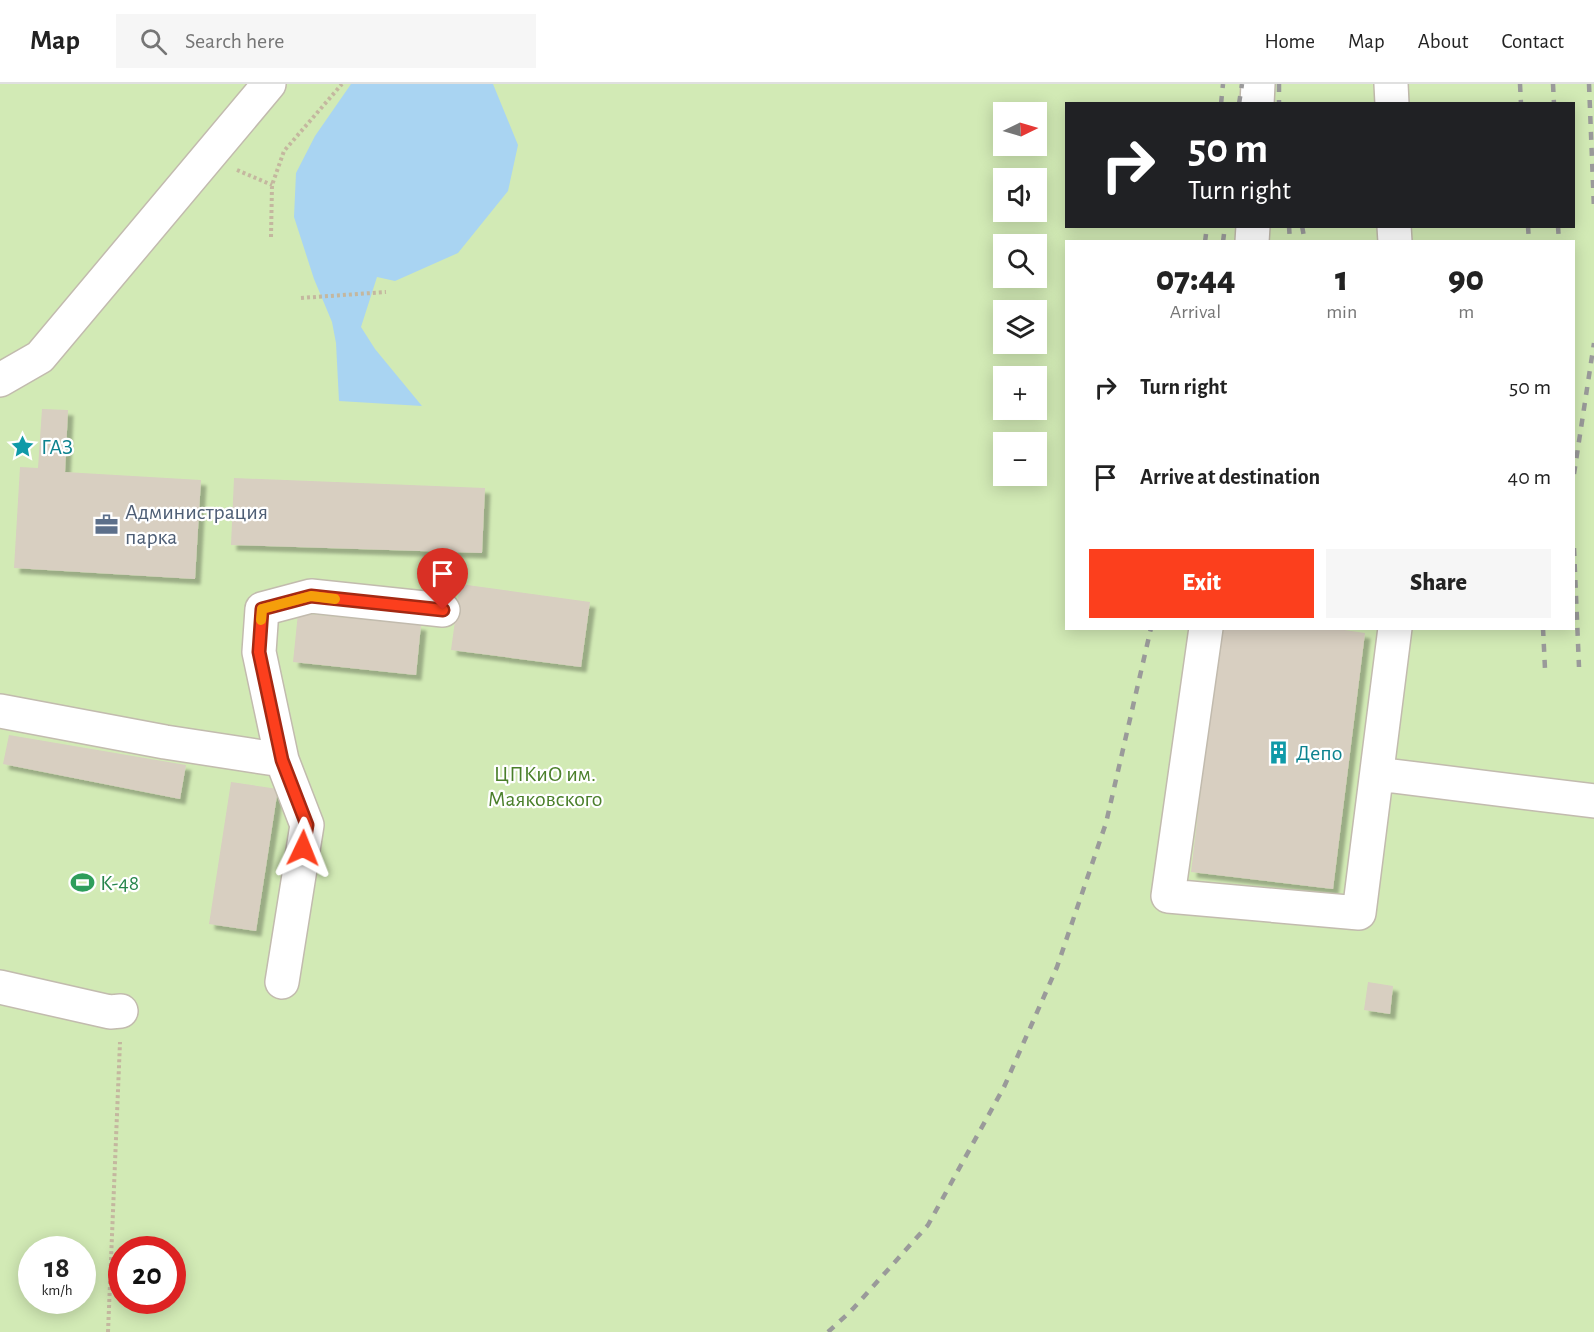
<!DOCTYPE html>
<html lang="en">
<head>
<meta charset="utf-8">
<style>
	:root { --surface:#fff; --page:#f6f6f6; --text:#222; --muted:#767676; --line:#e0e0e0; --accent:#fc3f1d }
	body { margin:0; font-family:"Alegreya Sans",sans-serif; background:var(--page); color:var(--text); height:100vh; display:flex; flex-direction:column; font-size:22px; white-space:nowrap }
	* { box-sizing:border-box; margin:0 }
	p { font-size:20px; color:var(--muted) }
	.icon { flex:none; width:33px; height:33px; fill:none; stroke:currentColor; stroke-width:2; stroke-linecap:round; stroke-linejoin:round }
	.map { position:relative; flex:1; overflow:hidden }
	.sheet { position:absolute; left:1065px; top:156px; width:510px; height:390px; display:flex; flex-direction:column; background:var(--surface); border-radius:0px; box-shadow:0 3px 15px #0003 }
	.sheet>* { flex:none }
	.banner { position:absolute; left:1065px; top:18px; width:510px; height:126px; border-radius:0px; box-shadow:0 3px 15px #0003; background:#202124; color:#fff; overflow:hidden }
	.needle { width:39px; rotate:85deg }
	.fabs { position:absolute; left:993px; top:18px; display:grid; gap:12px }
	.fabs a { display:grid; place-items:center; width:54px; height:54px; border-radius:0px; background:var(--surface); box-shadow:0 3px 15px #0003; font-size:30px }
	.speed { position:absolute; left:18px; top:1152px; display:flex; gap:12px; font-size:30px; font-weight:700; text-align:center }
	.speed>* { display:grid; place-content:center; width:78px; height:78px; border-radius:50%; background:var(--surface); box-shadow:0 3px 15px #0003; line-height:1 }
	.speed small { font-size:15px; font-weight:400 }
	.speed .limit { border:9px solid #d22; background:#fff; color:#111 }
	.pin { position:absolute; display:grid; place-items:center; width:51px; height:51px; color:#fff; margin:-62px -26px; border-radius:50% 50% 50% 0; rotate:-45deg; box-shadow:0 0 6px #0007 }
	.pin .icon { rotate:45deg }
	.me { position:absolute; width:66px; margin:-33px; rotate:2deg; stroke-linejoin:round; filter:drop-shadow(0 0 4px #0008) }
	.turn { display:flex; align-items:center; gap:21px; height:126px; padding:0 24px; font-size:27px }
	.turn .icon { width:78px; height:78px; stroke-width:2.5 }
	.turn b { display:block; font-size:42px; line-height:51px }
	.eta { display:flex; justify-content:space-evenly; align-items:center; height:102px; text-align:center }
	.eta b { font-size:36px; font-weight:800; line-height:42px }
	.primary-button { display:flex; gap:12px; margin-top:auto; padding:12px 24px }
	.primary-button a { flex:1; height:69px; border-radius:0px; background:var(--accent); color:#fff; font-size:24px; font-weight:800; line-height:69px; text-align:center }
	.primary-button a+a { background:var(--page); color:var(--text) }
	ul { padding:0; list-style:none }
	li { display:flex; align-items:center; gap:18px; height:90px; padding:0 24px }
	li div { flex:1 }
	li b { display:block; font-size:22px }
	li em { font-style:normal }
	header { display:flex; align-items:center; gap:36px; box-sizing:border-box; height:84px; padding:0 30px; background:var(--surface); border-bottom:2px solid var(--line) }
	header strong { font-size:28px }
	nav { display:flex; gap:33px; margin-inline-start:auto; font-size:21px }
	.search { width:420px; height:54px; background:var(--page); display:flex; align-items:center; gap:15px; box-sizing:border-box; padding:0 21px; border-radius:0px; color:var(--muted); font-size:22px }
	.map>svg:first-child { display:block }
</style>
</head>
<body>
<header>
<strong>Map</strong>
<div class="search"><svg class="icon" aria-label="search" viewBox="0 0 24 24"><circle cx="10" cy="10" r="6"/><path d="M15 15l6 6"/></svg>Search here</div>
<nav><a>Home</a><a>Map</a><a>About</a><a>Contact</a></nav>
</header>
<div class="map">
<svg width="1594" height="1248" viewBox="0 0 1594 1248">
	<defs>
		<filter id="shadow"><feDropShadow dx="5.5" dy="5.5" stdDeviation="1.5" flood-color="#0004"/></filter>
	</defs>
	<rect width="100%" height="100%" fill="#f6f3ec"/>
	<path fill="#d2eab5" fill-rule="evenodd" d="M0,0H1594V1248H0ZM1066,20H1574V142H1066ZM1004,28H1036V62H1004ZM1004,94H1036V128H1004ZM1066,158H1574V544H1066ZM1004,160H1036V194H1004ZM1004,226H1036V260H1004ZM1004,292H1036V326H1004ZM1004,358H1036V392H1004ZM32,1166H82V1216H32ZM122,1166H172V1216H122Z"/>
	<path fill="#a9d4f2" d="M351,0H493L518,61L508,107L458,169L395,197L377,193L361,243L375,265L422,322L339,317L336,259L332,238L314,195L294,133L296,89L315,52Z"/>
	<path fill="#d8cfc1" filter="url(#shadow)" d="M42,325L68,326L65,388L201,396L195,495L14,484L20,383L38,384Z
		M234,394L485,404L482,469L231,461Z
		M460,500L590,518L581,583L451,566Z
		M298,529L421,541L416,591L293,578Z
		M1220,544H1331L1365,549L1333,805L1191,788Z
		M9,651L186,681L180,715L3,680Z
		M231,698L278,705L256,847L209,840Z
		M1368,898L1393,902L1390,930L1364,926Z"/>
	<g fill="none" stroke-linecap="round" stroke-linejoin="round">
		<defs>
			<path id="minor" d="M1391,0L1392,20
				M1257,20L1258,0
				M1394,142L1395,158
				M1252,158L1253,142
				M0,296L40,273L269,0
				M1206,544L1168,812L1359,829L1395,544
				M0,627L165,658L282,676
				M1377,690L1594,717
				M282,898L307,741L282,676L259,568L262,525L311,512L443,526
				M0,903L110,928L121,927"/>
		</defs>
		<use href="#minor" stroke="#c2bbae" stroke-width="36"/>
		<path stroke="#c4b79f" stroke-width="4" stroke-dasharray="3 3" stroke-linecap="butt" d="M237,86L272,101
			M271,153L272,101L284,67L342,0
			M301,214L386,208
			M108,1248L120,958"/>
		<use href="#minor" stroke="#fff" stroke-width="33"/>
		<path stroke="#9a9a9a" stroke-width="4.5" stroke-dasharray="8 8" stroke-linecap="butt" d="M1279,0V20
			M1520,0L1521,20
			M1553,0L1554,20
			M1589,0L1594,125
			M1221,20L1223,0
			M1239,20L1242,0
			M1289,142L1290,158
			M1302,142L1305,158
			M1528,142L1529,158
			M1558,142L1559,158
			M1205,158L1207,142
			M1223,158L1225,142
			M1574,390L1594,259
			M1574,464L1579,583
			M1543,544L1545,585
			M1340,546V544
			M828,1248L851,1227L928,1141L1004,1003L1057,883L1106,739L1151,544"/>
	</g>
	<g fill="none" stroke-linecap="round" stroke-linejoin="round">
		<defs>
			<path id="route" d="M303,764L307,741L282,676L259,568L262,525L311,512L443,526"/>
		</defs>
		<use href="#route" stroke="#a42913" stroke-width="15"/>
		<use href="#route" stroke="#fc3f1d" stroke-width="10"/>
		<path stroke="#f59e0b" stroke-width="10" d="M261,536L262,525L311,512L335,515"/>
	</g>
	<defs>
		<symbol id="sight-bare" viewBox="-9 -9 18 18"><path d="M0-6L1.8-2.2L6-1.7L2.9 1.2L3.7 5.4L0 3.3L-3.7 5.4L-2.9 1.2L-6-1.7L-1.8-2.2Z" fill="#0f9aa8" stroke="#fff" stroke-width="2.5" paint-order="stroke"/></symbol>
		<symbol id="office-bare" viewBox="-9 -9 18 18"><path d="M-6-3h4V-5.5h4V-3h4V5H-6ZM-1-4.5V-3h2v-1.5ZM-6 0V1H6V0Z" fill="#5c6f8a" stroke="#fff" stroke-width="2.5" paint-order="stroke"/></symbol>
		<symbol id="building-bare" viewBox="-9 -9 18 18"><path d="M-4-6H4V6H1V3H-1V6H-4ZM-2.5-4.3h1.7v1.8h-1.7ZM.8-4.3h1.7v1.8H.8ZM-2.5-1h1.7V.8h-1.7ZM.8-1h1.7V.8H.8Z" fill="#0f9aa8" stroke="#fff" stroke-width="2.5" paint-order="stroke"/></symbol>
		<symbol id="stadium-bare" viewBox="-9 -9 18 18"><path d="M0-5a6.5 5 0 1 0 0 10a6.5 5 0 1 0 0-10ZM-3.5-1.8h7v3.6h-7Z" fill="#2e9e5b" stroke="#fff" stroke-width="2.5" paint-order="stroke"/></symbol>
	</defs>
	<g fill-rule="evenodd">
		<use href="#sight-bare" x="6" y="346" width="33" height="33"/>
		<use href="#office-bare" x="90" y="424" width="33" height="33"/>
		<use href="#building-bare" x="1262" y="652" width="33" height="33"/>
		<use href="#stadium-bare" x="66" y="782" width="33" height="33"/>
	</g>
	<g text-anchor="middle" stroke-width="4.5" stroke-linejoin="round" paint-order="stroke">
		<g font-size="22" fill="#0d838f" stroke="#fff" text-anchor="start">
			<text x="41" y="370">ГАЗ</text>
			<text x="1296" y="676">Депо</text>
		</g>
		<g font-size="22" fill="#4e5e75" stroke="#fff" text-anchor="start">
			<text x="125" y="435">Администрация<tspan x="125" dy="25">парка</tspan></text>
		</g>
		<g font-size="22" fill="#4a7f2a" stroke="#fff">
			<text x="545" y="697">ЦПКиО им.<tspan x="545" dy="25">Маяковского</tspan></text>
		</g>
		<g font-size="22" fill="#27864d" stroke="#fff" text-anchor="start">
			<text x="100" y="806">К-48</text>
		</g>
	</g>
</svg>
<div class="fabs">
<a><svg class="needle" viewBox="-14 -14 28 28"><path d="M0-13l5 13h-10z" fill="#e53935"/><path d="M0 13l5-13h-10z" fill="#767676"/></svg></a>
<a><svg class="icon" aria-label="sound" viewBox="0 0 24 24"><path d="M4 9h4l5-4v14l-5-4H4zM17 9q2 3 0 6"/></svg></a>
<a><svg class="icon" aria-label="search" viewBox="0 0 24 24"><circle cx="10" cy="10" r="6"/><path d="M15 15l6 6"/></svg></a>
<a><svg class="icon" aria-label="layers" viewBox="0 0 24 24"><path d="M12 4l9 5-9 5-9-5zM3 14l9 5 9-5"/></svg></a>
<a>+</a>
<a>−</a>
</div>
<div class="speed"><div>18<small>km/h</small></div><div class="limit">20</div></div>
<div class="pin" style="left:443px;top:526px;background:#d93025"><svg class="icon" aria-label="arrive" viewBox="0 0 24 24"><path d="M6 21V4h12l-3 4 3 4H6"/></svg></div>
<svg class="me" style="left:303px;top:764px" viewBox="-20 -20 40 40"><path d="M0-17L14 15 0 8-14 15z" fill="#fc3f1d" stroke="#fff" stroke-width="4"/></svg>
<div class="banner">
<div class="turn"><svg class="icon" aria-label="right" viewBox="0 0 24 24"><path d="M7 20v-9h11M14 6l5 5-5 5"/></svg><div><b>50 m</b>Turn right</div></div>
</div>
<section class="sheet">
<div class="eta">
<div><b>07:44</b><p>Arrival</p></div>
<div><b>1</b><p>min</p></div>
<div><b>90</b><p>m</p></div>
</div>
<ul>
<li><svg class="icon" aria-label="right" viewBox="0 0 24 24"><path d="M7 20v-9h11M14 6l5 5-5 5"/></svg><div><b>Turn right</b></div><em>50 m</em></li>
<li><svg class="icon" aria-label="arrive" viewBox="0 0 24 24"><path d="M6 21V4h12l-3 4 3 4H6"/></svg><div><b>Arrive at destination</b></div><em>40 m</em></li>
</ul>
<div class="primary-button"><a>Exit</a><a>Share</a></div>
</section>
</div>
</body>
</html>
